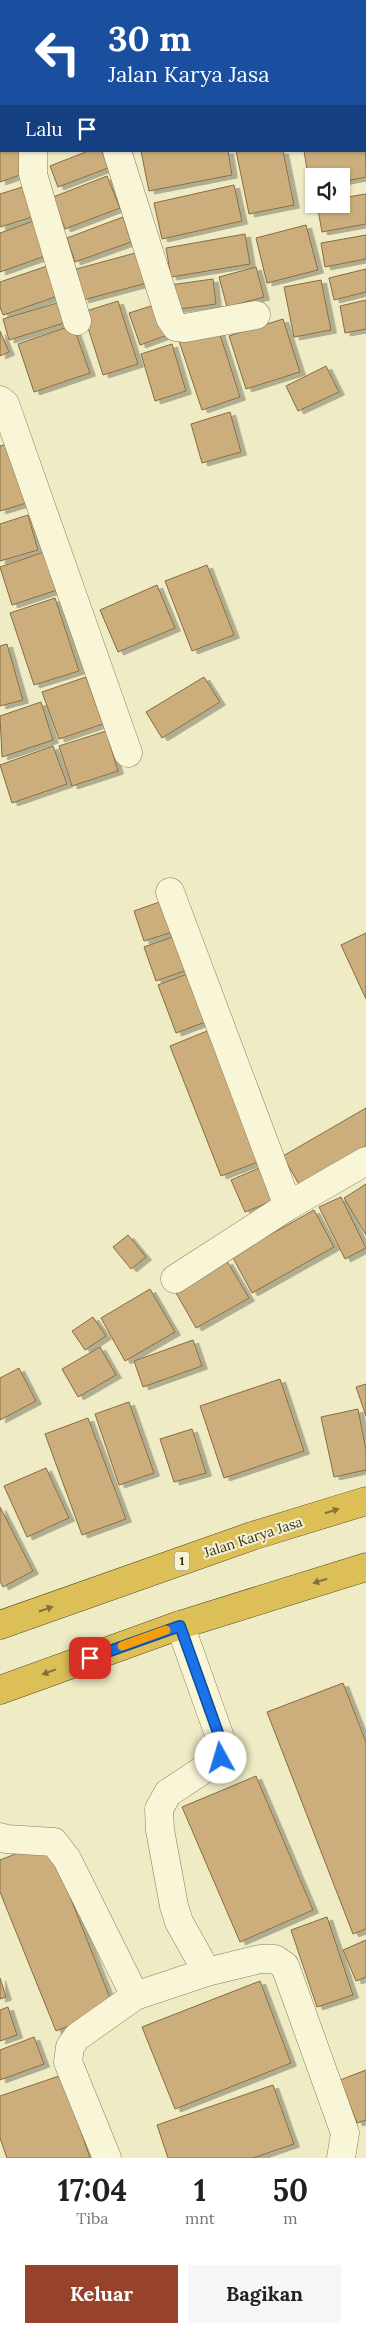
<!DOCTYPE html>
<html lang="id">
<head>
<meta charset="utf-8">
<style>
	:root { --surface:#fff; --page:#f6f6f6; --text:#202124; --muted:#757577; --accent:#97422b }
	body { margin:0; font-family:Lora,serif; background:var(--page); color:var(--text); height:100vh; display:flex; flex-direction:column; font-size:19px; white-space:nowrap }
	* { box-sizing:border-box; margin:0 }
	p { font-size:16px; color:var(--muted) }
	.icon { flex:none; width:28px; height:28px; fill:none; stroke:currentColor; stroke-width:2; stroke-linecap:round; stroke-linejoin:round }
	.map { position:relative; height:2158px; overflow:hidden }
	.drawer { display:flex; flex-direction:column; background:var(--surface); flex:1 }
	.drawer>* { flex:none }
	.hud { position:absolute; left:0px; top:0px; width:366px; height:152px; box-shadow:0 1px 4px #0004; background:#1a4fa0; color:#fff; overflow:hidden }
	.buttons { position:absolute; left:305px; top:168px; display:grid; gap:10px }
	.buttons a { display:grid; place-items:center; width:45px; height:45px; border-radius:0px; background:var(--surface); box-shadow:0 1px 4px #0004; font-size:25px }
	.pin { position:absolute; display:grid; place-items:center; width:42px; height:42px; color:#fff; margin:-21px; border-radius:10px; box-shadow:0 2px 8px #0006 }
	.me { position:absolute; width:55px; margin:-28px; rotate:354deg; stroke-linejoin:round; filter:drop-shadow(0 0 4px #0008) }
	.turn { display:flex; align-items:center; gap:18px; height:105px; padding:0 25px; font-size:22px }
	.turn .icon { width:65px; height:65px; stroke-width:2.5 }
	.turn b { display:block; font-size:35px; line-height:42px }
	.then { display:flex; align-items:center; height:48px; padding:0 25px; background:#0003; gap:10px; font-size:19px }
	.eta { display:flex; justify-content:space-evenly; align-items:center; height:85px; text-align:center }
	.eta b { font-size:30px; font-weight:800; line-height:35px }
	.cta { display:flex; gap:10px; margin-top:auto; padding:10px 25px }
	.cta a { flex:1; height:58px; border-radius:0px; background:var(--accent); color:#fff; font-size:20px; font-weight:800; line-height:58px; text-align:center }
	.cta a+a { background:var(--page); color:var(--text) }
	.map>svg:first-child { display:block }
</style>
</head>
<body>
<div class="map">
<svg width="366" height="2158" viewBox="0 0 366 2158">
	<defs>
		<filter id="shadow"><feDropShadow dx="5.5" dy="3" stdDeviation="0" flood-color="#0004"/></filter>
	</defs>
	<rect width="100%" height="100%" fill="#eeebc5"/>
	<path fill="#ccae7b" stroke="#876c41" filter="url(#shadow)" d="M0,0H40V1H1L0,16Z
		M0,46H1L0,125Z
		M365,126L366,177L341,182V176H314V186L310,187L304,151H365Z
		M0,143L1,151H22L29,172L0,182Z
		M88,151H102L108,168L58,187L50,166Z
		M141,151H228L232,175L149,191Z
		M236,151H283L294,205L249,214Z
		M107,176L120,208L65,229L53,197Z
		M32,184L42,214L0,227V194Z
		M234,185L242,221L162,239L154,203Z
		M366,194V224L322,232L317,204H341V198Z
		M123,217L131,242L75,262L67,238Z
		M42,218L54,253L0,272V233Z
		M306,225L318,270L267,283L256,238Z
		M245,234L250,264L171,277L166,248Z
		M366,235V259L325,267L321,243Z
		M139,252L147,283L83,300L76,269Z
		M50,265L61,295L3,315L0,307V282Z
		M256,267L264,297L227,307L219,277Z
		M366,269V292L334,300L329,278Z
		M213,279L216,304L173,310L170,285Z
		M321,280L331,330L294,337L284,287Z
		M67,300L74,320L9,340L3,319Z
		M366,300V329L345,333L340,306Z
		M118,301L138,364L103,375L83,312Z
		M154,305L165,336L140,345L129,313Z
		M283,319L300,372L246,389L229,336Z
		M73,325L90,373L34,392L18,344Z
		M217,325L240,397L202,410L178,338Z
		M0,331L9,352L0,356Z
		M172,344L186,391L155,401L141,354Z
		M326,366L339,392L298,411L286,386Z
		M230,412L241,452L202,463L191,424Z
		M15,441L33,501L0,511V446Z
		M28,515L38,550L0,561V524Z
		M47,551L60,589L12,605L0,567Z
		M207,565L234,635L192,651L165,581Z
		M157,585L175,628L118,652L100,610Z
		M55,598L79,671L34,685L10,613Z
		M7,644L23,700L0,706V646Z
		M86,677L103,724L59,739L42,692Z
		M204,677L220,702L162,738L146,712Z
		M41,702L53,740L2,757L0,716Z
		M106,731L118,771L72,786L59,746Z
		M53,746L67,784L12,803L0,765Z
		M165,900L176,931L144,941L134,911Z
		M366,933V999L341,945Z
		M175,936L187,970L156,981L144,947Z
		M190,973L208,1021L176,1033L158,985Z
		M212,1029L263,1160L221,1176L170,1046Z
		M366,1108V1151L301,1188L283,1156Z
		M264,1166L277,1199L245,1212L231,1180Z
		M366,1184V1235L344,1198Z
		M341,1197L366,1248L345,1259L319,1207Z
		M314,1210L334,1247L252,1293L232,1256Z
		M128,1235L146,1257L131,1269L113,1247Z
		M227,1261L249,1298L196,1328L175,1291Z
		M150,1289L175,1332L125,1361L101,1318Z
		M93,1317L106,1336L85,1350L72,1331Z
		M193,1340L202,1366L143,1387L134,1361Z
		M100,1347L116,1375L78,1397L62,1369Z
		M19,1368L36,1401L0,1420V1378Z
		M280,1379L304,1451L224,1478L200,1406Z
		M366,1384V1416L356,1387Z
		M129,1402L154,1473L119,1485L95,1414Z
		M358,1409L366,1450V1470L334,1477L321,1417Z
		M88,1418L126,1519L82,1535L45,1434Z
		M192,1429L206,1473L174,1482L160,1439Z
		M46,1468L69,1518L27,1537L4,1486Z
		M0,1507L33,1571L3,1587L0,1581Z
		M343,1683L366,1742V1929L353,1934L267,1712Z
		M256,1776L313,1910L240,1942L182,1807Z
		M48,1841L114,2008L56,2031L0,1892V1860Z
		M327,1917L353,1995L317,2007L291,1930Z
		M366,1940V1977L356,1981L343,1950Z
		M0,1978L6,1997L0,1999Z
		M260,1981L291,2063L175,2109L142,2027Z
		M8,2007L17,2035L0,2041V2010Z
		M34,2037L44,2064L0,2080V2050Z
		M366,2070V2120L357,2123L340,2080Z
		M62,2075L90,2158H7L0,2138V2096Z
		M273,2085L294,2144L253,2158H168L157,2125Z"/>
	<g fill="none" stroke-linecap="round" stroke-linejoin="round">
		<defs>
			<path id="minor" d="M68,0V1
				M89,1L92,0
				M365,1L366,8
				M0,31L1,30
				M33,151V174L37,188L77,321
				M117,151L170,318L176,327L185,328L256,315
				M0,400L5,404L128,753
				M170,892L288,1206
				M175,1279L288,1206L366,1161
				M180,1625L222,1743L221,1758L168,1793L159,1809L160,1830L174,1906L179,1922L207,1972
				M0,1837L6,1839L54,1842L67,1859L135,1996
				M107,2158L68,2062L70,2047L77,2037L135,1996L207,1972L260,1959H275L285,1966L345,2133L341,2158"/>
			<path id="highway" d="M0,1625L252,1536L366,1501
				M0,1690L180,1625L366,1567"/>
		</defs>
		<use href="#minor" stroke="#897d5b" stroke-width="29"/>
		<use href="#highway" stroke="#564a2f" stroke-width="29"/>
		<use href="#minor" stroke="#f9f6d8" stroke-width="28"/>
		<use href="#highway" stroke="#dcbf57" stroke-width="28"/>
	</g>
	<defs><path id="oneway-solid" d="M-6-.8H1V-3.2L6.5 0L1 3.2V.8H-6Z" transform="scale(1.25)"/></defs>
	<g fill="#827138">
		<use href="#oneway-solid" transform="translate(332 1511) rotate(-17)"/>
		<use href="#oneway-solid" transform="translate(320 1581) rotate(162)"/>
		<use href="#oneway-solid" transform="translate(46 1609) rotate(-19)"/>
		<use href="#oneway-solid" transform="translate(49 1672) rotate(160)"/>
	</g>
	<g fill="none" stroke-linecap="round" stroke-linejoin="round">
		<defs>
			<path id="route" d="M90,1658L180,1626L222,1744L221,1758"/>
		</defs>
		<use href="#route" stroke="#114b97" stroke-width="12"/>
		<use href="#route" stroke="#1a73e8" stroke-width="9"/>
		<path stroke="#f59e0b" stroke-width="9" d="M122,1646L166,1630"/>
	</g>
	<g text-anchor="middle" stroke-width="4" stroke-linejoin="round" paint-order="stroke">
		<rect fill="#f5f3d4" stroke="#716b55" stroke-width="1" x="174.5" y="1551.5" width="15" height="19" rx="4"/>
		<g font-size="12" font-weight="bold" fill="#39311f">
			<text x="182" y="1565">1</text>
		</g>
		<g font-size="14" fill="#39311f" stroke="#f5f3d4">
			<text transform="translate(253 1537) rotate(-18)" y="5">Jalan Karya Jasa</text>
		</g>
	</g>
</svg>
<div class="buttons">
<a><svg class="icon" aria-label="sound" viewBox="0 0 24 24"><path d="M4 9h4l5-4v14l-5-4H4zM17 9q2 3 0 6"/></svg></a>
</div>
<div class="pin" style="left:90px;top:1658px;background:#d93025"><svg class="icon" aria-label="arrive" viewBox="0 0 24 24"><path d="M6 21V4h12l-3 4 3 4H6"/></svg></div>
<svg class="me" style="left:221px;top:1758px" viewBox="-20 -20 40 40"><circle r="19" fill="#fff"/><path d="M0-13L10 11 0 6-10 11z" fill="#1a73e8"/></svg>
<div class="hud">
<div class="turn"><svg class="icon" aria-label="left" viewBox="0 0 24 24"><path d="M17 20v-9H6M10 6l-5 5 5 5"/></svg><div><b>30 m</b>Jalan Karya Jasa</div></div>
<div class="then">Lalu<svg class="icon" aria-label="arrive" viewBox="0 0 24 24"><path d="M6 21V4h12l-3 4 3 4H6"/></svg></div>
</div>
</div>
<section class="drawer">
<div class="eta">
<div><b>17:04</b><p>Tiba</p></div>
<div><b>1</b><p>mnt</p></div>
<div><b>50</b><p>m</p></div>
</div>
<div class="cta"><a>Keluar</a><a>Bagikan</a></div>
</section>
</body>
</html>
